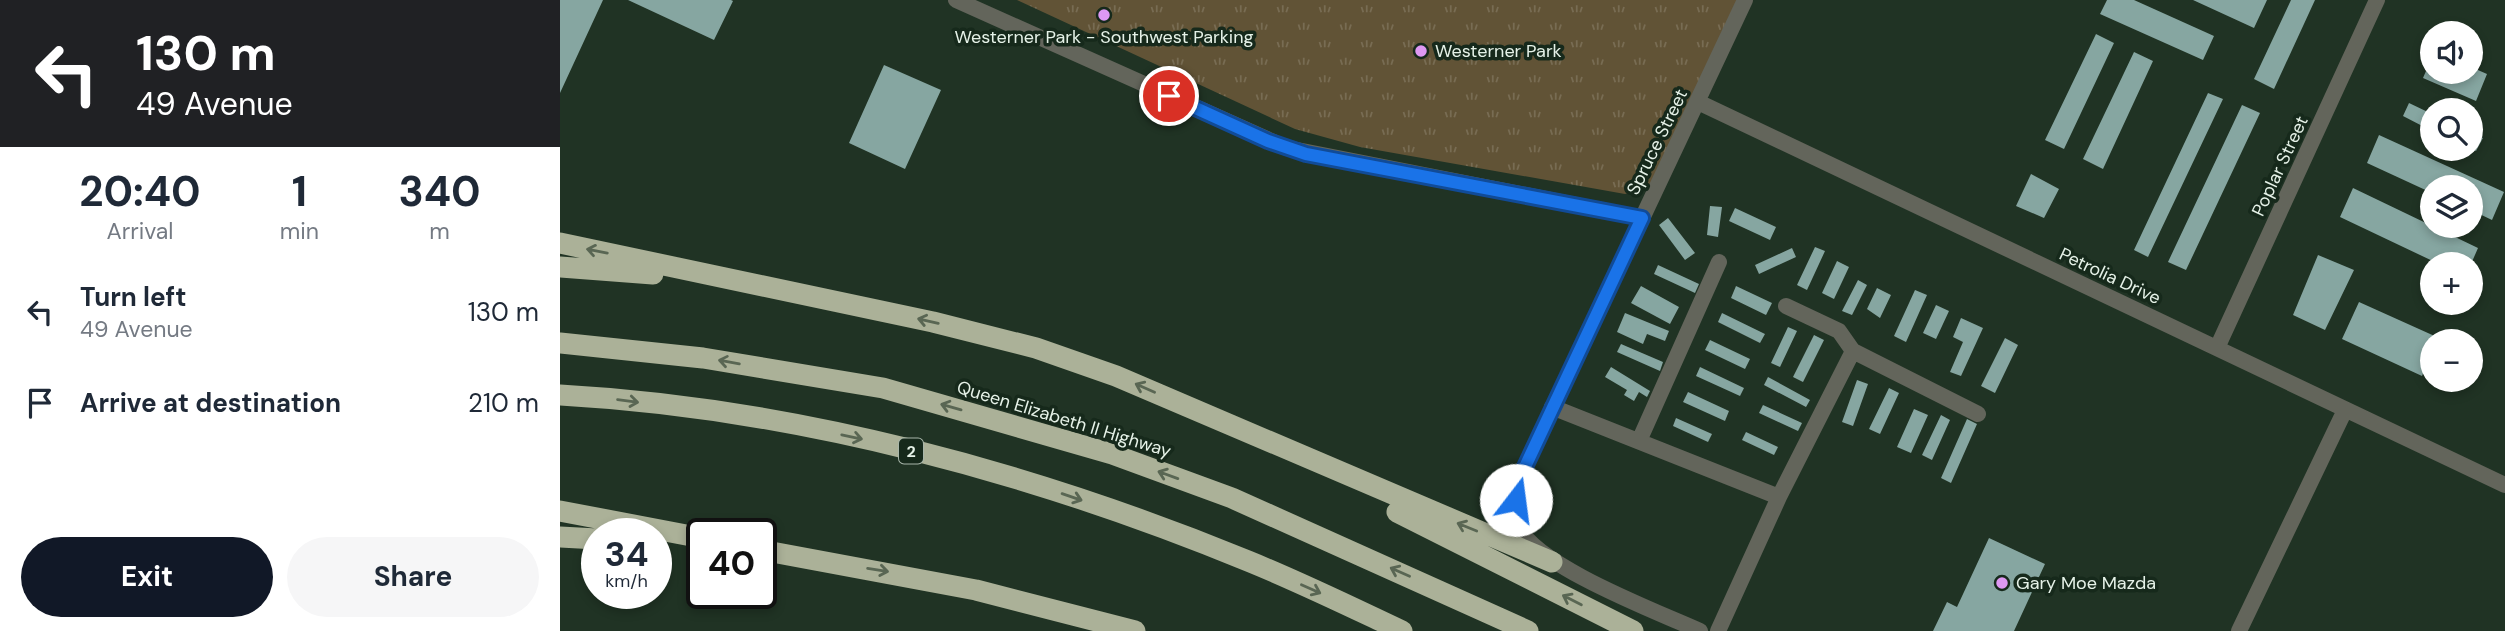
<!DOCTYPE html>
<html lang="en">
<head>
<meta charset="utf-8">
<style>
	:root { --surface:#fff; --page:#f6f6f7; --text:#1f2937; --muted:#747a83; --accent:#111827 }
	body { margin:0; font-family:"DM Sans",sans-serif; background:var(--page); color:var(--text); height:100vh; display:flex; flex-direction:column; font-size:26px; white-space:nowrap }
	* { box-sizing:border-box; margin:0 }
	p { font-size:23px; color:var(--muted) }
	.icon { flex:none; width:38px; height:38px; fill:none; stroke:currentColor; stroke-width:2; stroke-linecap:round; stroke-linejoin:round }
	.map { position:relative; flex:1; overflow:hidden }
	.drawer { display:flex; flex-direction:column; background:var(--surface); width:560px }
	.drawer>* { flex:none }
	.banner { background:#202124; color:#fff; overflow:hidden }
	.controls { position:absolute; left:1860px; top:21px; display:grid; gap:14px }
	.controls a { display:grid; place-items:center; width:63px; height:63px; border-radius:50%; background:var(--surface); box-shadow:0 4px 10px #0003; font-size:35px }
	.speed { position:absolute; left:21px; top:518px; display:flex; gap:14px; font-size:35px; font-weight:700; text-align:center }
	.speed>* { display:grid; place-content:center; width:91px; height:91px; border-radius:50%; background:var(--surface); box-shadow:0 4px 10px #0003; line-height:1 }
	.speed small { font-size:18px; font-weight:400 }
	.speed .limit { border:4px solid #111; border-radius:10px; background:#fff; color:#111 }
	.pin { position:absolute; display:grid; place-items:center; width:60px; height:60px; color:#fff; margin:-30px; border:4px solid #fff; border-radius:50%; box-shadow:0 2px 7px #0007 }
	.me { position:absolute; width:77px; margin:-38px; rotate:15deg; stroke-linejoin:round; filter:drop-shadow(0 0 5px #0008) }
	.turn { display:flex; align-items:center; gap:24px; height:147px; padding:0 21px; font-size:32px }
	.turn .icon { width:91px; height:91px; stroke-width:2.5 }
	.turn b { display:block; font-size:49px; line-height:60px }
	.eta { display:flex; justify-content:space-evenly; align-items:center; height:119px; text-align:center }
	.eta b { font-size:42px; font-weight:700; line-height:49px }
	.primary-button { display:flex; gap:14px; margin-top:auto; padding:14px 21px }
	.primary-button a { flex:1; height:80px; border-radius:42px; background:var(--accent); color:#fff; font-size:28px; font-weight:700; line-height:80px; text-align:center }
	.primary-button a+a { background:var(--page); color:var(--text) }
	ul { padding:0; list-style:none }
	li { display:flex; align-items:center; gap:21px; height:91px; padding:0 21px }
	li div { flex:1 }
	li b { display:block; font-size:26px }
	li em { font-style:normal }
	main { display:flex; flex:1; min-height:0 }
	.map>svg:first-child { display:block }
</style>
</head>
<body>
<main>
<section class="drawer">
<div class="banner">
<div class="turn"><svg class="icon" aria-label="left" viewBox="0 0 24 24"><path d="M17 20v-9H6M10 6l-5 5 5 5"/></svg><div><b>130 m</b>49 Avenue</div></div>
</div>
<div class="eta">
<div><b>20:40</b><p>Arrival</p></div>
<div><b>1</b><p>min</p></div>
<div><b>340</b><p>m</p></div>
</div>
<ul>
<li><svg class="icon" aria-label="left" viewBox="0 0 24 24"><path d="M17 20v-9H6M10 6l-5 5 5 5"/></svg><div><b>Turn left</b><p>49 Avenue</p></div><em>130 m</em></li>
<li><svg class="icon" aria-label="arrive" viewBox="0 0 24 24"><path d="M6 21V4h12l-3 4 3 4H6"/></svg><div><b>Arrive at destination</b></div><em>210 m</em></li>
</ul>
<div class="primary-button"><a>Exit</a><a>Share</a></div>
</section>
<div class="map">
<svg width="1945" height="631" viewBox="0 0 1945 631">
	<defs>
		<pattern id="park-tufts" width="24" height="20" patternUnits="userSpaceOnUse" patternTransform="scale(1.75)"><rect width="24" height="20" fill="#615336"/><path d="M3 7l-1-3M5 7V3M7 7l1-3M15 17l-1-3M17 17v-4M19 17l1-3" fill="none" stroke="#786c53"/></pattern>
	</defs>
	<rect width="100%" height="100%" fill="#203324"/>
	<path fill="url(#park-tufts)" d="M457,0H1177L1091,187L1065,194L800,147L735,129Z"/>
	<path fill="#86a6a1" d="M0,0H43L0,93Z
		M68,0H171L173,1L154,40Z
		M1547,0H1574L1654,36L1643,60L1540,14Z
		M1633,0H1707L1694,28Z
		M1731,0H1755L1714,89L1694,79Z
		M1536,34L1554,43L1504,149L1485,140Z
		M1574,52L1593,61L1543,169L1523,159Z
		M1872,57V72H1911V67L1927,74L1916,101L1863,78Z
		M324,65L381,90L345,169L289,143Z
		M1648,93L1663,99L1588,257L1574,250Z
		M1849,103L1872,114V131L1843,116Z
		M1682,105L1700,113L1626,270L1608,262Z
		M1911,132L1923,138L1916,151L1911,149Z
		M1819,135L1944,192L1932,220L1911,210V187H1872V193L1807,163Z
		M1471,174L1499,189L1484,218L1456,206Z
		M1793,188L1918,248L1911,264H1879L1780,217Z
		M1150,206L1162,207L1158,237L1147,235Z
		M1175,208L1216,227L1210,240L1169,221Z
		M1108,218L1135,253L1125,260L1099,225Z
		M1255,247L1265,251L1247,290L1237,285Z
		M1232,248L1236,257L1199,274L1195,265Z
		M1758,255L1794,270L1765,330L1733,315Z
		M1277,261L1289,267L1274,299L1262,293Z
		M1098,265L1139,284L1135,293L1094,274Z
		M1298,280L1307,285L1292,315L1282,311Z
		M1081,286L1119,307L1110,324L1071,303Z
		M1176,286L1212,303L1206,315L1171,298Z
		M1317,288L1331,295L1320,318L1307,309Z
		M1355,290L1367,295L1346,342L1334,336Z
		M1799,302L1879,338L1872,341V353L1862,376L1782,339Z
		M1376,305L1389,311L1376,339L1363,333Z
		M1065,313L1109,331L1105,341L1087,334L1083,344L1057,332Z
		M1162,313L1205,334L1200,343L1158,322Z
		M1401,318L1423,328L1401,376L1390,372L1403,342L1393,337Z
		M1228,327L1237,331L1220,367L1211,363Z
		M1254,335L1264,340L1243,382L1233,377Z
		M1445,338L1458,345L1435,393L1421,386Z
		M1150,340L1190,359L1185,369L1145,350Z
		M1061,344L1103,362L1100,371L1057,352Z
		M1051,367L1090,391L1087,397L1079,392L1074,401L1064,395L1067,390L1045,377Z
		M1140,367L1184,388L1180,396L1136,376Z
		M1208,377L1250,400L1246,407L1204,385Z
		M1297,380L1308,384L1293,426L1282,422Z
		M1329,388L1339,393L1320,434L1309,429Z
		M1128,392L1169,411L1165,421L1123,402Z
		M1203,405L1242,423L1238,431L1199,413Z
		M1354,409L1368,415L1351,453L1337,447Z
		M1381,415L1390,420L1372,460L1362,455Z
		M1116,418L1152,434L1148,442L1113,426Z
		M1407,419L1417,424L1391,483L1381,478Z
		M1186,432L1218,447L1214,455L1182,440Z
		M1429,538L1485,564L1454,631H1373L1387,602L1397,607Z"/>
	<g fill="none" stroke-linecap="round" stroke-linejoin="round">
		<path stroke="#63655b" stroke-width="16" d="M396,0L727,148L1082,218
			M1138,102L1945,485
			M1226,306L1279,331L1293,351L1418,414
			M1657,348L1817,0
			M992,407L1219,497
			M1079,441L1159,262
			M1140,631C1098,612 976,566 959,527C951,509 957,487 964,469L1185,0
			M1158,631L1219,497L1293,351
			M1679,631L1785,410"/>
		<path stroke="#abb198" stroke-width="21" d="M0,243L373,322L476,348L556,376L992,562
			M0,267L93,274
			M0,343L143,358L323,388L552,454L672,498L968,631
			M0,395C235,408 471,472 688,561C740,582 791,607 842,631
			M0,511L142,538
			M837,512L1073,631
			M0,537L37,539
			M201,550L416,590L575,631"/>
	</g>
	<defs><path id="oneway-shaft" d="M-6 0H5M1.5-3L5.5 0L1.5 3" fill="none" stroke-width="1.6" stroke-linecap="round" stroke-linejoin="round" transform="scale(1.75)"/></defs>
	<g stroke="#596653">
		<use href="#oneway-shaft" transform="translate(37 251) rotate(-169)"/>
		<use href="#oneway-shaft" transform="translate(368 321) rotate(-167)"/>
		<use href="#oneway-shaft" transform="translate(169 362) rotate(-170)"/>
		<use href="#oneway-shaft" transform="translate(585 388) rotate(-156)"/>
		<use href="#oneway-shaft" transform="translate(68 401) rotate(7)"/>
		<use href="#oneway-shaft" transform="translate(391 407) rotate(-164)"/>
		<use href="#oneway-shaft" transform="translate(292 437) rotate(12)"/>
		<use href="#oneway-shaft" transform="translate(608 475) rotate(-160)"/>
		<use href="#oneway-shaft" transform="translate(512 497) rotate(19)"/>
		<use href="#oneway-shaft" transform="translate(907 527) rotate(-158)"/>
		<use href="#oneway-shaft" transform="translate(318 570) rotate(9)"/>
		<use href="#oneway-shaft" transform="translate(840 572) rotate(-156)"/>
		<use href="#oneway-shaft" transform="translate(751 589) rotate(24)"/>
		<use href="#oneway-shaft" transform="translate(1012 600) rotate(-153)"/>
	</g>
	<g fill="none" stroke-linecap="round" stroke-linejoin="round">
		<defs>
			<path id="route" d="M609,96L708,141L746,154L1082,218L964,469L956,500"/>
		</defs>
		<use href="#route" stroke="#114b97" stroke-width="18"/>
		<use href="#route" stroke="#1a73e8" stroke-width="12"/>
	</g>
	<g fill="#de98f2" stroke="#16291b" stroke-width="2.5">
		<circle cx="544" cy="15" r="7"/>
		<circle cx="861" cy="51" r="7"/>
		<circle cx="1442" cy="583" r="7"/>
	</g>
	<g text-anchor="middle" stroke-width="7" stroke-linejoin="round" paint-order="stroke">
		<rect fill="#16291b" stroke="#a8b6aa" stroke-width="2" x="339" y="438.5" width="24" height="25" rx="5"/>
		<g font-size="16" font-weight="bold" fill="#e6f2e8">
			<text x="351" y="457">2</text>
		</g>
		<g font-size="18" fill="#e6f2e8" stroke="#16291b" text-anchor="start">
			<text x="544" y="43" text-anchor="middle">Westerner Park - Southwest Parking</text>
			<text x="875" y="57">Westerner Park</text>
			<text x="1456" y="589">Gary Moe Mazda</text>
		</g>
		<g font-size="18" fill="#e6f2e8" stroke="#16291b">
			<text transform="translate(1097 142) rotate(-64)" y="6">Spruce Street</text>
			<text transform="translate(1720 166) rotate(-65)" y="6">Poplar Street</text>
			<text transform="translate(1550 276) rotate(25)" y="6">Petrolia Drive</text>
			<text transform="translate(504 419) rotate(17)" y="6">Queen Elizabeth II Highway</text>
		</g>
	</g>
</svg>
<div class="controls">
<a><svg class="icon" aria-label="sound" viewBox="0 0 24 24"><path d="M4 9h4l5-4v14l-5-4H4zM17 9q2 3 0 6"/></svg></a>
<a><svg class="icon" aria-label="search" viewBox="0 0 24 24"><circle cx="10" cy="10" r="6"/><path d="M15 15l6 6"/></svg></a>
<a><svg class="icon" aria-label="layers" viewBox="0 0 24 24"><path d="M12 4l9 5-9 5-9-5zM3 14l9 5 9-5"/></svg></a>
<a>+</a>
<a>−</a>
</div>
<div class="speed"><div>34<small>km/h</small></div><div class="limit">40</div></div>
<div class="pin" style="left:609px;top:96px;background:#d93025"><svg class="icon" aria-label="arrive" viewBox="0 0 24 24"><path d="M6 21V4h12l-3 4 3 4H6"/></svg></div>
<svg class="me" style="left:956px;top:500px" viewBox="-20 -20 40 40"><circle r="19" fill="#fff"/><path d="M0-13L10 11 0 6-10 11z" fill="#1a73e8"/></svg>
</div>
</main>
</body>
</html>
